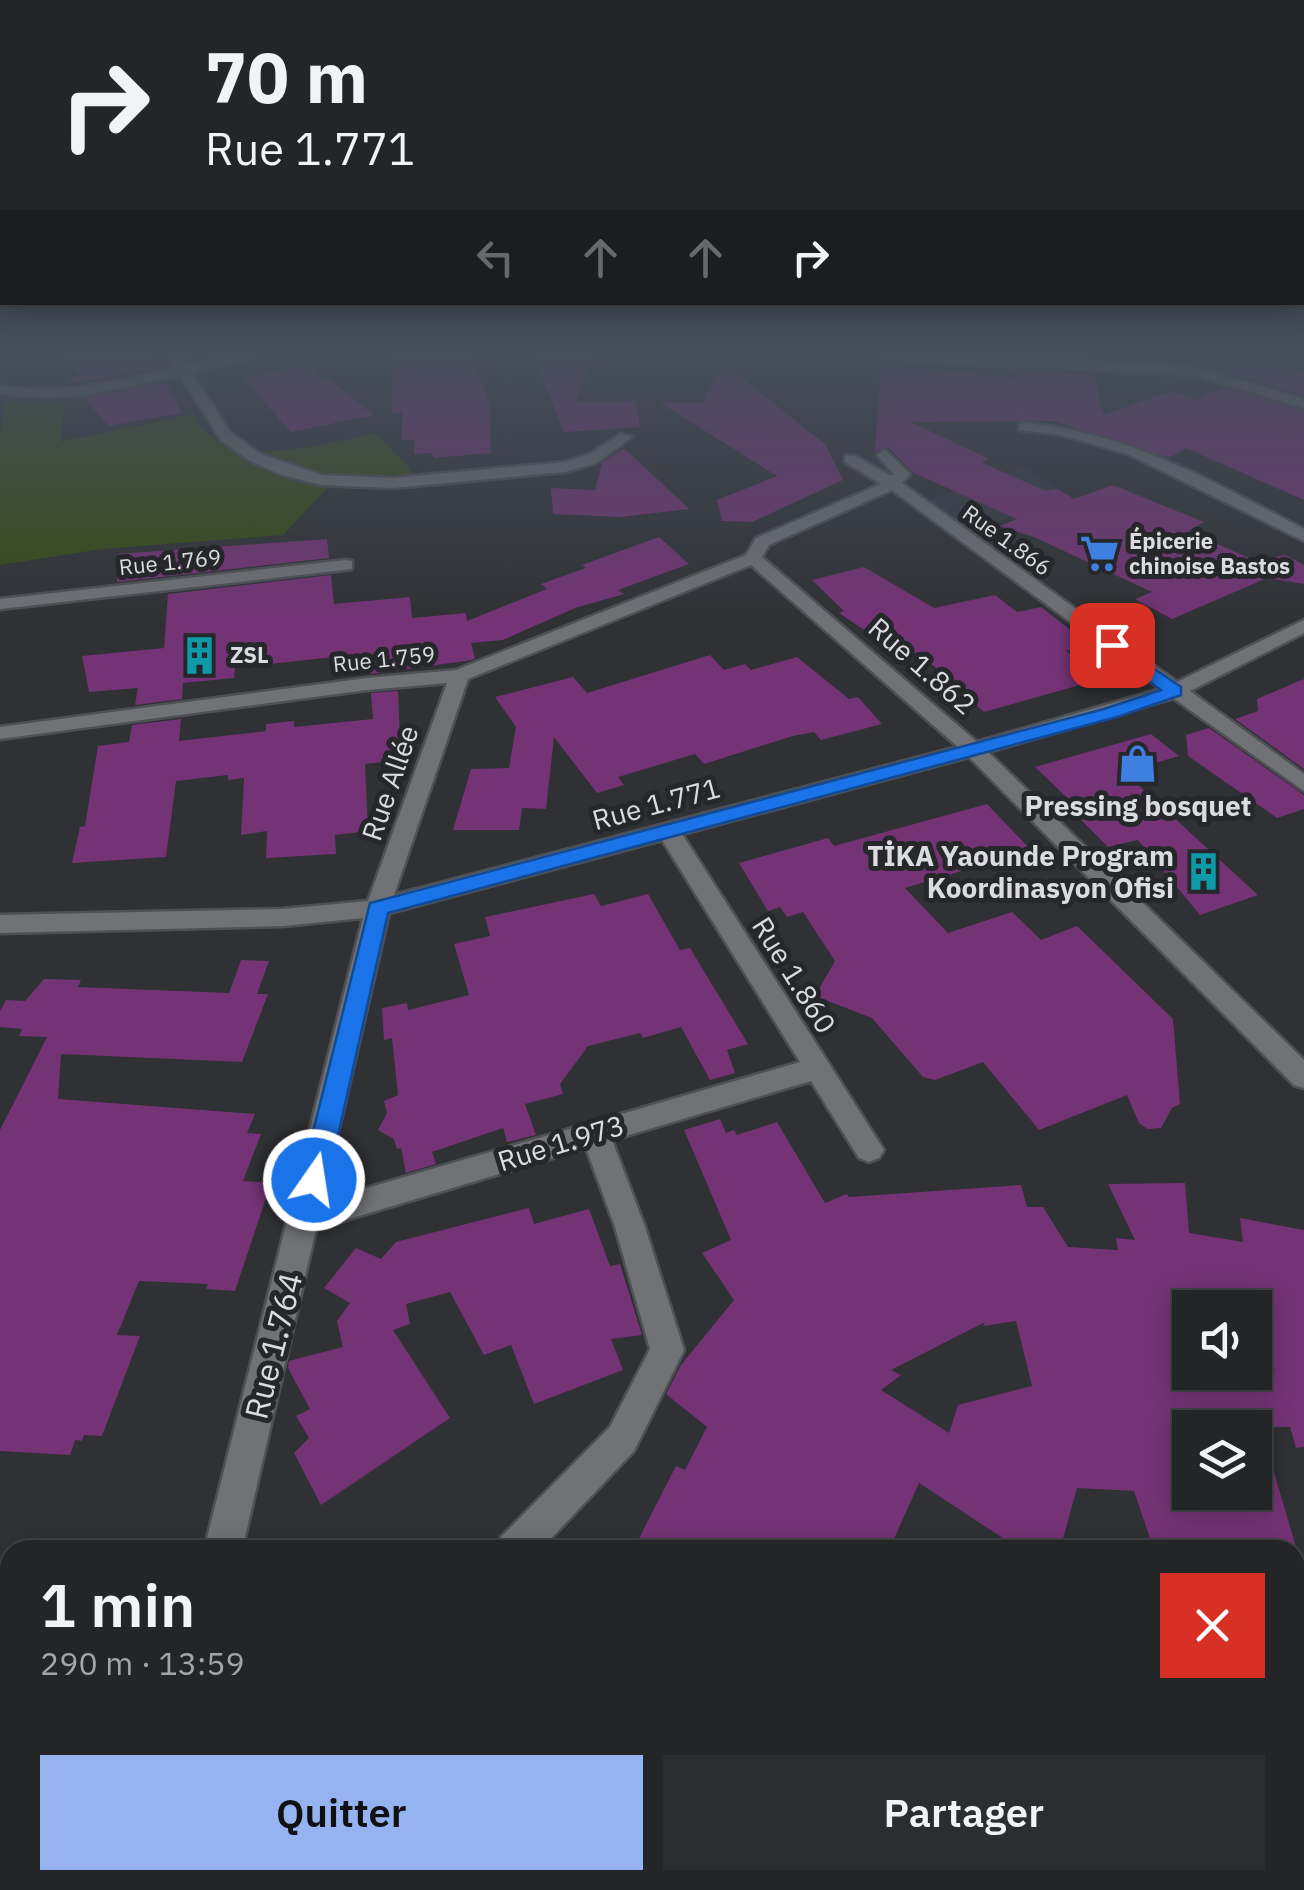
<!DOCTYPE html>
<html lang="fr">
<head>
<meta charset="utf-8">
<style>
	:root { --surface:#232527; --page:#2b2d2f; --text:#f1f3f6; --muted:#a3a5a7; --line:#404244; --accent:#95b2f1 }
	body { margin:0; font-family:"IBM Plex Sans",sans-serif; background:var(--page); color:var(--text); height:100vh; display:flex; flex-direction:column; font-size:38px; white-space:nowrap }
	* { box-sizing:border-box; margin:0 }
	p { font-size:32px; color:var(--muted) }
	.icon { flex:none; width:55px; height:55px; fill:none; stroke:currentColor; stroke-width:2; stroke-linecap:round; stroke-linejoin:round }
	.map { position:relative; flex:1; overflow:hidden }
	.drawer { position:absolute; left:0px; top:1540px; width:1305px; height:350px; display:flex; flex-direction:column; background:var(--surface); border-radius:30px 30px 0 0; box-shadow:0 5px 25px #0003,0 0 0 2px var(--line) }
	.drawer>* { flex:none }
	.guide { position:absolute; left:0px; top:0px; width:1305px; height:305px; box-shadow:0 5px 25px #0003,0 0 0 2px var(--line); background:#232527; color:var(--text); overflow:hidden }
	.fabs { position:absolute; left:1172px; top:1290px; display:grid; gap:20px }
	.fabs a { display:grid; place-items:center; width:100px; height:100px; border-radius:0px; background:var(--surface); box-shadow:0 5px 25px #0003,0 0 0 2px var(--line); font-size:50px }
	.pin { position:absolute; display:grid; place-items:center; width:85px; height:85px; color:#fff; margin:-42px; border-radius:20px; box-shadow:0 5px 15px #0006 }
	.me { position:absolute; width:110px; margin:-55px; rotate:13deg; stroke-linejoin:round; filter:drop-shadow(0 0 8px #0008) }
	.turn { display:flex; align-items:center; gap:35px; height:210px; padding:0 40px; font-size:45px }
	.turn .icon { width:130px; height:130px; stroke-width:2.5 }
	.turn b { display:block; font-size:70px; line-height:85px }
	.lanes { display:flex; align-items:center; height:95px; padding:0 40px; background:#0003; justify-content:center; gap:50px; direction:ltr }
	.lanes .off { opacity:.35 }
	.round { display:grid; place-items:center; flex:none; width:105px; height:105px; border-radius:0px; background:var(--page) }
	.overview { display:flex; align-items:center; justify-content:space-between; height:170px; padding:0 40px }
	h1 { font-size:60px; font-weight:600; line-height:75px }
	.cta { display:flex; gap:20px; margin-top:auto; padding:20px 40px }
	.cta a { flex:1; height:115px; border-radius:0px; background:var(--accent); color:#111; font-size:40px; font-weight:600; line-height:115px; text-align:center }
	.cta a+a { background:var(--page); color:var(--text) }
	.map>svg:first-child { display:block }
</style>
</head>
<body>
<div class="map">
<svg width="1304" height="1890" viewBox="0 0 1304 1890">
	<rect width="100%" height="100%" fill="#2f3134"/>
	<path fill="#353841" d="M1023,466L1072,497L1011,516L975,533L921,503Z"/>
	<path fill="#374c15" d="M5,401L64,402L61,442L194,414C219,476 326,444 374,433L409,467L412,476L360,480L326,489L283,535L102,549L0,565V433Z"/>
	<path fill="#743375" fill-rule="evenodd" d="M63,357H153L159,368L74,383L69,378L81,375Z
		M393,357H472L490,404L491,453L434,458L432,453L414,454L415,440H401L403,411L392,414Z
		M534,357H592L575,402L636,401L640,427L564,432Z
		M723,363L825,444L843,480L752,522L722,521L717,500L777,476L659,402L703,403Z
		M1225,363L1304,371V395L1231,374Z
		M881,364L1022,379L1008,370L1094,374L1103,415L1171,391L1195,400L1223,387L1304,411V500L1186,448L1169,458L1054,421L911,422L989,459L981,462L1045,491L1057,489L1074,499L1113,485L1204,522L1188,531L1254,560L1286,555L1304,565V584L1267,578L1172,619L1135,599L1152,592L1034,537L1000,526L1017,519L914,473L888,447L875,452Z
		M308,365L325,381L330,380L374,415L291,432L244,378Z
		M166,382L182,413L108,426L85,398Z
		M624,448L689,509L621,517L553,514L551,488L595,490L602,463Z
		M659,537L689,564L618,590L624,594L575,608L503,640L471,643L475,658L472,660L370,674V662L343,665L342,656L235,668L234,678L183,683L182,699L135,705L138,688L89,692L82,656L164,648L168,594L331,575L334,604L410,597L412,618L466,613L467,621L547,589L541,584L586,568L582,565Z
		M327,539L329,558L117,582L118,554Z
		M864,567L934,608L995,595L1017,612L1041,607L1104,656L1065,650L1101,679L984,712L952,684L957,682L894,639L876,638L839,613L844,611L812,580Z
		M710,655L724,670L745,664L751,670L797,657L849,699L858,697L882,724L821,740L814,732L793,736L704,764L695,754L618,777L624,785L597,793L554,737L546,809L522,808L519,830H453L471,769L509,768L516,727L495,697L573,677L587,693Z
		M1304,679V769L1235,719L1258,711L1257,699Z
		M398,691L401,760L365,764L368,831L335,835L336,854L266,858L267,831L241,835L244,778L228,780V775L176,781L166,857L72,863L80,827L85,826L98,746L129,742L132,725L181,719L179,741L266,731V724L294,721V727L373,719L371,693Z
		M1209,728L1304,795V809L1277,818L1188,756L1186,735Z
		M1151,734L1179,756L1124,772L1258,895L1200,915L1138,840L1108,847L1080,819L1087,817L1035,767Z
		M987,804L1031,850L905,888L948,933L1012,912L1041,940L1077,926L1173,1019L1180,1104L1172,1108L1161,1128L1148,1129L1139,1123L1127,1095L1039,1130L983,1062L935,1080L923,1077L872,1018L815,996L835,961L803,912L787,917L780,907L768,911L739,863L828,838L834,846Z
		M594,894L601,906L648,894L680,950L690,948L748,1044L727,1050L735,1073L710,1080L681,1027L643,1038L640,1033L588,1046L560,1084L563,1094L525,1104L536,1135L507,1142L503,1128L432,1152L436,1164L406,1173L401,1148L397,1149L394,1139L378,1130L387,1113L384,1101L398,1095L392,1038L384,1040L382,1008L407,1003L408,1010L469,995L454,944L490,936L485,917Z
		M241,960L269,961L257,994H268L242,1062L61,1054L58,1099L255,1114L247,1133L261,1134L243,1181L271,1183L235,1291L206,1289L208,1284L139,1281L117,1335L140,1336L102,1436L84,1435L82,1441L75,1440L70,1455L0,1451V1130L47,1037L19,1036L22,1029L0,1027V1011L6,1000L25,1001L44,979L81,980L78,987L229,993Z
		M720,1119L726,1133L734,1130L737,1135L777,1122L825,1203L847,1194L849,1197L1021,1185L1027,1207H1043L1068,1247L1118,1250L1116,1238L1135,1240L1108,1184L1185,1183L1189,1233L1243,1242L1240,1218L1304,1230V1447L1296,1448L1290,1427L1190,1428V1492H1255V1433L1262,1432L1297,1550H1154L1134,1491L1077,1488L1060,1550H1021L919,1483L889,1550H633L676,1466L685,1470L707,1427L666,1394L681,1365L734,1300L702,1253L731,1240L684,1130ZM1190,1308H1256L1275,1372H1190ZM1016,1321L1032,1386L958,1405L949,1433L881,1390L901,1375L891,1370L985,1322L983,1326Z
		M529,1208L534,1224L589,1209L610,1266L620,1264L642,1335L611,1339L623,1370L534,1404L511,1345L484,1355L450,1292L406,1304L410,1324L393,1330L450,1418L321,1505L294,1453L309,1438L296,1416L310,1409L288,1368L289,1361L343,1347L337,1321L350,1303L324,1288L356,1248L381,1259L396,1242Z"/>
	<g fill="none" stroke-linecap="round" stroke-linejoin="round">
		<defs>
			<path id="minor" d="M169,357H182L187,366L228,357H255L192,373L231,433L261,454L322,475L393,478L565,462L590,454L620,434L632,437L596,463L565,472L393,488L322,485L282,475L250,461L220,439L180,375C115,388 66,405 0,393V385C66,396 111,381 175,368Z
				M884,357H981L1195,367L1304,399V408L1195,375L890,361Z
				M1024,423C1128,432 1213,482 1304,529V541L1128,454L1061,435L1019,430V424Z
				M885,450L910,474L902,483L1177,682L1304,620V633L1190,691L1304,774V791L1173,698L988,752L1304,1060V1088L1294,1085L969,757L682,834L879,1142L884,1150L879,1158L869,1162L859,1158L811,1081L612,1140L645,1227L684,1350L634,1451L540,1550H495L501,1537L610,1427L650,1349L615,1227L586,1148L316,1229L242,1550H204L363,918L283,926L0,933V915L283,909L368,901L447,683L367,690L0,739V727L367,678L456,670L746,555L756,538L881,484L845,462V456H855L891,476L894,474L877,455ZM892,490L1161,689L977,742L762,557L769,545ZM751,565L958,747L394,895L468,679ZM662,840L800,1062L322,1201L389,913Z
				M346,560L352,561V569L0,609V599Z
				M10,1655V1696L0,1700V1659Z
				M10,1853V1880H30L26,1890H0V1857Z
				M1025,1880H1135L1139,1890H1072L1069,1881L1065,1890H1021Z"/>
		</defs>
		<use href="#minor" stroke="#4e5053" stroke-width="5"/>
		<use href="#minor" fill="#707276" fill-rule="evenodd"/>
	</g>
	<linearGradient id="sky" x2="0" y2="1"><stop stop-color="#1a1b1d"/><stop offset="0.57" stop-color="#474e5c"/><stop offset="1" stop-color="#474e5c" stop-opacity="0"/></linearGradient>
	<rect width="1304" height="622" fill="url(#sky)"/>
	<path fill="#1a73e8" stroke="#114b97" stroke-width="2.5" d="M1112,640L1181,687V695L1117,717L388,913L328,1180L324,1189L314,1192L305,1189L301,1180L370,903L1104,709L1161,690L1106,649V642Z"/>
	<defs>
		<symbol id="supermarket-bare" viewBox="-9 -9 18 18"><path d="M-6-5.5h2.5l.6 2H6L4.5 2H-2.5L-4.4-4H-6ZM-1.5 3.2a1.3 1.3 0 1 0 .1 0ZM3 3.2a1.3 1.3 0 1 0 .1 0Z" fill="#3f7fe0" stroke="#25272a" stroke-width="2.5" paint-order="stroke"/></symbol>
		<symbol id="building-bare" viewBox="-9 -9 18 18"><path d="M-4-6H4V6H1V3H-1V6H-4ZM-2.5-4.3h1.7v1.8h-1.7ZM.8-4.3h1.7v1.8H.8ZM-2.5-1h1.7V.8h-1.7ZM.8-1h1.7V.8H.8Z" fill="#0f9aa8" stroke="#25272a" stroke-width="2.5" paint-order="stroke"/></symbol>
		<symbol id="shop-bare" viewBox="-9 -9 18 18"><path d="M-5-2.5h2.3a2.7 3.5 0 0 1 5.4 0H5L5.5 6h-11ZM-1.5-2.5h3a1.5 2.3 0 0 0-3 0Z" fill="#3f7fe0" stroke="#25272a" stroke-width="2.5" paint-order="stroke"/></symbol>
	</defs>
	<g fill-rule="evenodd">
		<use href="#supermarket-bare" x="1072" y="526" width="55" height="55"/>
		<use href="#building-bare" x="172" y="628" width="55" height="55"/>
		<use href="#shop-bare" x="1110" y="736" width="55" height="55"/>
		<use href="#building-bare" x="1176" y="844" width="55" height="55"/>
	</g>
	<g text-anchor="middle" stroke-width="10" stroke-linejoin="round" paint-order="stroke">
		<g font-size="22" fill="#dbdcdf" stroke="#25272a">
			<text transform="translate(1007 540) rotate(36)" y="8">Rue 1.866</text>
			<text transform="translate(170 562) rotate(-6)" y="8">Rue 1.769</text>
			<text transform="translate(384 659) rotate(-6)" y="8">Rue 1.759</text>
		</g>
		<g font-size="22" font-weight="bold" fill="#dbdcdf" stroke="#25272a" text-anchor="start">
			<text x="1129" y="549">Épicerie<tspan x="1129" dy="25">chinoise Bastos</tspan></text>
			<text x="230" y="663">ZSL</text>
		</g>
		<g font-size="28" fill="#dbdcdf" stroke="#25272a">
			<text transform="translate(922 666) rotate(41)" y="10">Rue 1.862</text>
			<text transform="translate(390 783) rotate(-71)" y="10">Rue Allée</text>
			<text transform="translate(656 804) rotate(-15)" y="10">Rue 1.771</text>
			<text transform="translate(794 975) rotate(58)" y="10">Rue 1.860</text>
			<text transform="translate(561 1143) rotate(-17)" y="10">Rue 1.973</text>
		</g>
		<g font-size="28" font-weight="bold" fill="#dbdcdf" stroke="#25272a">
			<text x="1138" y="816">Pressing bosquet</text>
			<text x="1174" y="866" text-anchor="end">TİKA Yaounde Program<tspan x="1174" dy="32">Koordinasyon Ofisi</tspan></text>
		</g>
		<g font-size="32" fill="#dbdcdf" stroke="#25272a">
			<text transform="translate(274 1346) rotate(-76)" y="11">Rue 1.764</text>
		</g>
	</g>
</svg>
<div class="fabs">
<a><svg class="icon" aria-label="sound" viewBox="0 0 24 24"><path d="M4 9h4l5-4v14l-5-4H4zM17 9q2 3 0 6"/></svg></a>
<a><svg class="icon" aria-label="layers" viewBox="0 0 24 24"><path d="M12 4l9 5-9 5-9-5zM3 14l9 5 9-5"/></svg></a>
</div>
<div class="pin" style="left:1112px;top:645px;background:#d93025"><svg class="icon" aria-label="arrive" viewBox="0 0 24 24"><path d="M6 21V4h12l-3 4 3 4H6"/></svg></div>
<svg class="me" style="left:314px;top:1180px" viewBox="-20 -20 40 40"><circle r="17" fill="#1a73e8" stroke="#fff" stroke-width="3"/><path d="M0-11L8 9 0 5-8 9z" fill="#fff"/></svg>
<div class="guide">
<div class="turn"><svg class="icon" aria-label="right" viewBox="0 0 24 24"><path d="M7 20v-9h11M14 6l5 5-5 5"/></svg><div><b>70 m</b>Rue 1.771</div></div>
<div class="lanes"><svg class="icon off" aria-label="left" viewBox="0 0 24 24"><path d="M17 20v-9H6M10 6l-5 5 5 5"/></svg><svg class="icon off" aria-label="ahead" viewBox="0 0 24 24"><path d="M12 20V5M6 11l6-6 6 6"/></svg><svg class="icon off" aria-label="ahead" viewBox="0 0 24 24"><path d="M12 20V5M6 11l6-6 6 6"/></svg><svg class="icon" aria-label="right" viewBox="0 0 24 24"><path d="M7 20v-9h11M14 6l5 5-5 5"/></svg></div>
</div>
<section class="drawer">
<div class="overview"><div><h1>1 min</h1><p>290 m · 13:59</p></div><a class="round" style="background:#d93025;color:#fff"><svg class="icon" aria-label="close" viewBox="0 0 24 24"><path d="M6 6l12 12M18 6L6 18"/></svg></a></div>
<div class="cta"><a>Quitter</a><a>Partager</a></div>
</section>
</div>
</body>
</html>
